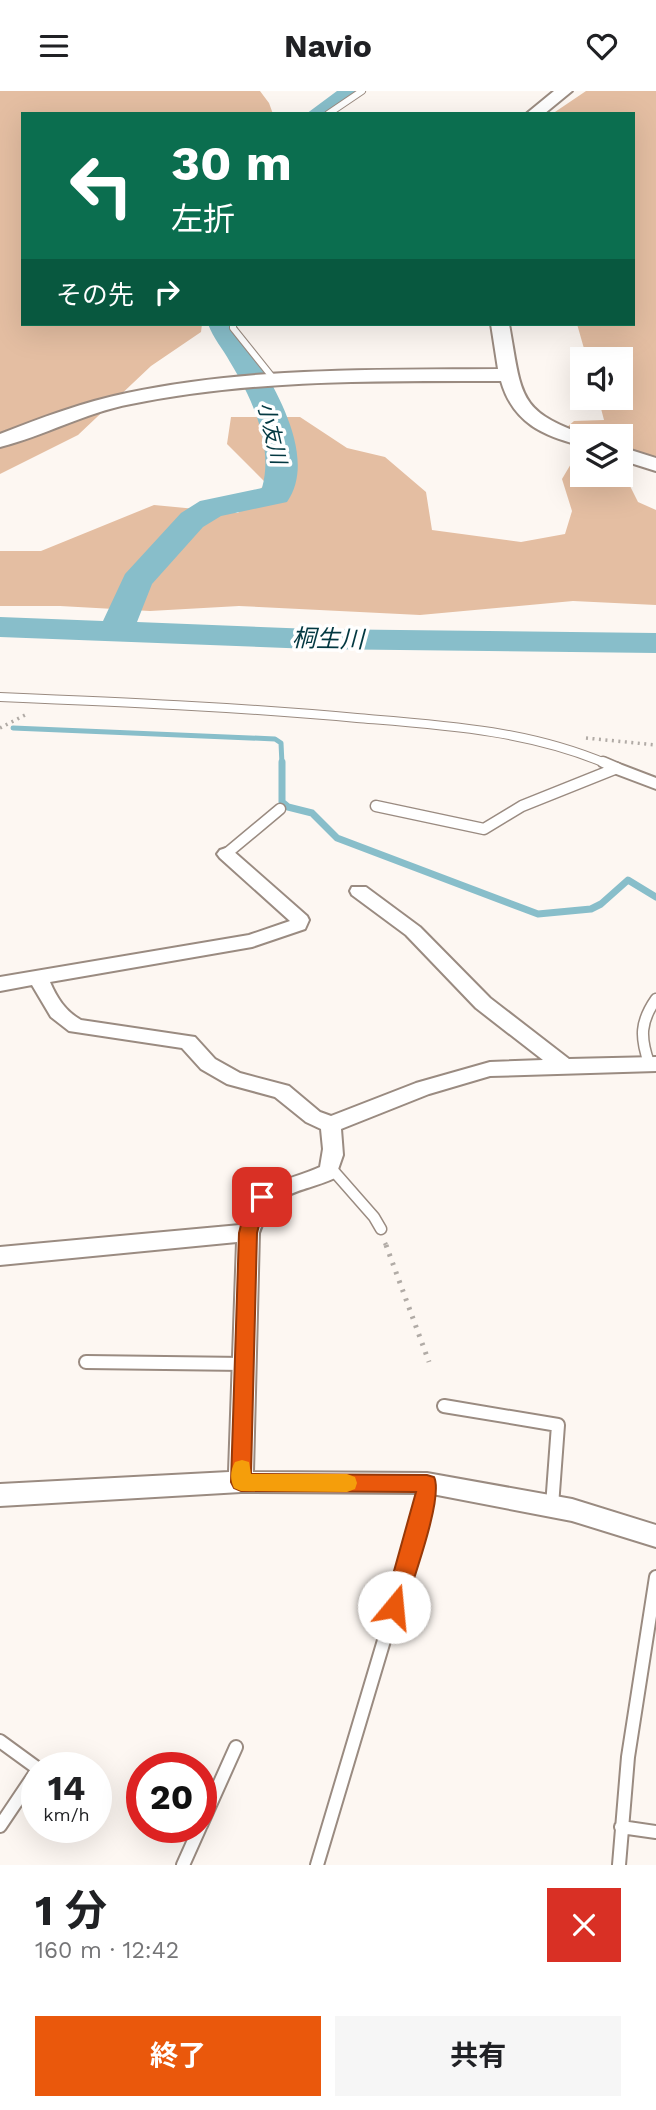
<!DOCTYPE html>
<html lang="ja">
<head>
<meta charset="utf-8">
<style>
	:root { --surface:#fff; --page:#f6f6f6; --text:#202124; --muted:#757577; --accent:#ea580c }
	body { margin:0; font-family:"Work Sans","Noto Sans JP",sans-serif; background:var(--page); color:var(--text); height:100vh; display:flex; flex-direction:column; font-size:26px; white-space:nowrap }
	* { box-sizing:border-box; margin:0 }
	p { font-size:23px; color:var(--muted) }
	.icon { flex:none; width:38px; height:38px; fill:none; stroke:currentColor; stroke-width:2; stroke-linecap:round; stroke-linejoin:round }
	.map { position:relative; height:1774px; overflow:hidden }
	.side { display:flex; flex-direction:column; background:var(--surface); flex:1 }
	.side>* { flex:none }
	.hud { position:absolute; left:21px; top:21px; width:614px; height:214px; border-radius:0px; box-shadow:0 7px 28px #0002; background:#0b6e4f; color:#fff; overflow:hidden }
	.buttons { position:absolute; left:570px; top:256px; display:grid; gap:14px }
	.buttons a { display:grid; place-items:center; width:63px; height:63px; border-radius:0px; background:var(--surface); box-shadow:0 7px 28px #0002; font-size:35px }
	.speed { position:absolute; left:21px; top:1661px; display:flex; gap:14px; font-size:35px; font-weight:700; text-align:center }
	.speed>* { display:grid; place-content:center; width:91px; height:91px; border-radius:50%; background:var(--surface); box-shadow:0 7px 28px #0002; line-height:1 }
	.speed small { font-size:18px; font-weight:400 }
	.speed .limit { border:10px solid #d22; background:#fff; color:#111 }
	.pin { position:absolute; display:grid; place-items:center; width:60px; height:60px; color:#fff; margin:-30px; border-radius:14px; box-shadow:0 4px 10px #0006 }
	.me { position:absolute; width:77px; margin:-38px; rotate:17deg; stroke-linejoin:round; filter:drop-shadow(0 0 5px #0008) }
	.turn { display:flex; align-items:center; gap:24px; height:147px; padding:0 35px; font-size:32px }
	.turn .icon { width:91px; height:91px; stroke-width:2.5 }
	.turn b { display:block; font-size:49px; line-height:60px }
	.then { display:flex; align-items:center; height:66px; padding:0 35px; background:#0003; gap:14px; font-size:26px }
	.round { display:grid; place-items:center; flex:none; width:74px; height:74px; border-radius:0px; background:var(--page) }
	.head { display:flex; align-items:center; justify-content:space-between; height:119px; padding:0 35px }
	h1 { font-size:42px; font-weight:700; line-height:52px }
	.primary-button { display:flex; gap:14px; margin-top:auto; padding:14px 35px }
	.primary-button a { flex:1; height:80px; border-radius:0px; background:var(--accent); color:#fff; font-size:28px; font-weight:700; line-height:80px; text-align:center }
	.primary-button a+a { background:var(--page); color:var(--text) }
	header { display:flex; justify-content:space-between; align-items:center; height:91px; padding:0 35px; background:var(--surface); font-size:32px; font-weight:700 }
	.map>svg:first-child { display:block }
</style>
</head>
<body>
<header><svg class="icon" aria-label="menu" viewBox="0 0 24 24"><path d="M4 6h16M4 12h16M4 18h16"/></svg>Navio<svg class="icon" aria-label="heart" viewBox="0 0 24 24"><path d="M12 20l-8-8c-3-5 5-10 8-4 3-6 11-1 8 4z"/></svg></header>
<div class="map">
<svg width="656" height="1774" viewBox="0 0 656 1774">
	<rect width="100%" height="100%" fill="#fdf7f2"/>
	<path fill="#e4bea2" d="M0,0H260L269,12L273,23H23V233H202L201,241L151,275L78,344L0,383Z
		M586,0H656V367L621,356V345H590L566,337L574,330L604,329L598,306H621V268H587L577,233H634V23H552Z
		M231,326H300L347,357L385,366L426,401L432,439L521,451L565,443L572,420L562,388L578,361H583V383H619L630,395L638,411L656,419V514L573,510L420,524L239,515L150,520L60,515H0V460H41L154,414L238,422L266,392L227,353Z"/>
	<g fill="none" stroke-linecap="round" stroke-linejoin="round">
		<path stroke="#88beca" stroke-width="5" d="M13,637L275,648L281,652L282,673"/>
		<path stroke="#88beca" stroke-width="7" d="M282,671V711L288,716L312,722L337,747L538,823L591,818L601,813L628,789L656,806"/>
		<path fill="#88beca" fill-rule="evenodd" d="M337,0H364L333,23H306Z
			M208,233H236C242,248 252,260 261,274C282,310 315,371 287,411L221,425L203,436L152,493L137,531L312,538L656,542V562L312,558L0,546V526L103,530L125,483L181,422L200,410L262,397C274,355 252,307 230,271C223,258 213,247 208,233Z"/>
		<defs>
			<path id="lane-far3" d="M328,23L362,0
				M233,233V237L273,287"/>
			<path id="lane-far2" d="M0,606C119,611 238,616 357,627C442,634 528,639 607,673"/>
			<path id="lane-far1" d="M603,671L617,677
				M376,715L484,738L522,715L617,677
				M226,763L280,718
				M649,972C640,946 640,931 656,908
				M331,1077L374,1126L381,1138"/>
			<path id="lane" d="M86,1271L244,1273
				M444,1315L558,1334L552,1415
				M0,1650L37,1677
				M201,1734L236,1656
				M0,1735L37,1680
				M621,1736L656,1741
				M183,1774L200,1736
				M317,1774L425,1412L427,1392
				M619,1774L628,1666L656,1486"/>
			<path id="street" d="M617,672L656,687V698L611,681L608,677L611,673Z
				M226,757L232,759L307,825L309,829L305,838L252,856L50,891C57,907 65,920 81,929L195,946L215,968L240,982L289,995L320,1021L331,1025L416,992L490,971L543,969L476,917L406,844L352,804L350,800L352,796H366L420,836L490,907L569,968L656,966V980L490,985L429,1003L341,1038L343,1064L335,1087C297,1104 274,1097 259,1142L253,1381L427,1382L572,1408L656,1434V1456L572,1430L427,1402L241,1401L0,1415V1393L229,1381L237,1151L0,1174V1156L240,1134C255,1089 282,1093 320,1076L323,1058L321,1038L306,1031L275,1006L227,993L201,978L182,957L69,940L51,926L32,894L0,900V886L249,844L290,830L220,767L217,763L220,759Z"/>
			<path id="secondary" d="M554,0H572L544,23H526Z
				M491,233H509C522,304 516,321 590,345H583V355C543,345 513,332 501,290C377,290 253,288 131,313C84,322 44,345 0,356V343C41,327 83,311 127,302C249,276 374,279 498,278Z
				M621,356L656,367V380L621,369Z"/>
		</defs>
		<use href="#lane-far3" stroke="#9a8b81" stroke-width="8"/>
		<use href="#lane-far2" stroke="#9a8b81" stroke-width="10"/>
		<use href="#lane-far1" stroke="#9a8b81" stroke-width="13"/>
		<use href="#lane" stroke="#9a8b81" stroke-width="16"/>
		<use href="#street" stroke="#9a8b81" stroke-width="4"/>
		<use href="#secondary" stroke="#9a8b81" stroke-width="4"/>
		<path stroke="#b1aba6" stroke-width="3.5" stroke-dasharray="2 4.5" stroke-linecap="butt" d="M0,637L27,623
			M586,647L656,654"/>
		<path stroke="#b1aba6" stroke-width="4.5" stroke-dasharray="2 5" stroke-linecap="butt" d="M385,1152L387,1156"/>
		<path stroke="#b1aba6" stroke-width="5" stroke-dasharray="2.5 7" stroke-linecap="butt" d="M386,1154L429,1271"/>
		<use href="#lane-far3" stroke="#fff" stroke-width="6"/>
		<use href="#lane-far2" stroke="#fff" stroke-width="8"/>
		<use href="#lane-far1" stroke="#fff" stroke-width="10"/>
		<use href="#lane" stroke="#fff" stroke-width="12"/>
		<use href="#street" fill="#fff" fill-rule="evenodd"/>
		<use href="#secondary" fill="#fff" fill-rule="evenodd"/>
	</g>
	<path fill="#ea580c" stroke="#983908" stroke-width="2" d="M262,1099L269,1101L271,1106L263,1119L257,1142L251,1383L427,1384L434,1386C444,1406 412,1491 405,1516L402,1522L394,1525L387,1522L384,1516L416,1401L241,1400L234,1397L231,1391L239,1142C243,1127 246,1105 262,1099Z"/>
	<path fill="#f59e0b" d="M242,1369L249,1371L251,1383H347L355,1386L357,1392L355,1398L347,1401L241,1400L234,1397C230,1389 230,1380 235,1371Z"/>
	<g text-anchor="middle" stroke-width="7" stroke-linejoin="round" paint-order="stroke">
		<g font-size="21" font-style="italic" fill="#033841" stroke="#fff">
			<text transform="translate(272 342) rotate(77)" y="7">小友川</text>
		</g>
		<g font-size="24" font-style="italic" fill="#033841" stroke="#fff">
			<text transform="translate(328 548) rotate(1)" y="8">桐生川</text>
		</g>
	</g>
</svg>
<div class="buttons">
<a><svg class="icon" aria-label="sound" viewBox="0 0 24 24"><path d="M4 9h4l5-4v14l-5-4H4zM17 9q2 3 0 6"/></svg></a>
<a><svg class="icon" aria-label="layers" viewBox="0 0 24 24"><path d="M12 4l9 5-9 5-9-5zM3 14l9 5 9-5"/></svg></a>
</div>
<div class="speed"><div>14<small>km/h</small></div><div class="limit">20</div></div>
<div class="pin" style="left:262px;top:1106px;background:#d93025"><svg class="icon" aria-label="arrive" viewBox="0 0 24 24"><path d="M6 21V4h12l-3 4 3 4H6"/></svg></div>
<svg class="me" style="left:394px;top:1516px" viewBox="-20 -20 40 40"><circle r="19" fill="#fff"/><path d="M0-13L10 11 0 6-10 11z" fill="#ea580c"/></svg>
<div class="hud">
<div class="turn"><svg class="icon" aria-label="left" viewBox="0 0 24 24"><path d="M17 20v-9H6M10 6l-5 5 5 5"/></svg><div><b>30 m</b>左折</div></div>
<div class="then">その先<svg class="icon" aria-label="right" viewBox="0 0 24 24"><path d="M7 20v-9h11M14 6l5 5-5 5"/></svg></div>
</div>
</div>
<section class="side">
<div class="head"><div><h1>1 分</h1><p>160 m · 12:42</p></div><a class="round" style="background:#d93025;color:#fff"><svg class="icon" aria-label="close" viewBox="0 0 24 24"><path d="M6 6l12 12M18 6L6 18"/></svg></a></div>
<div class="primary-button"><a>終了</a><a>共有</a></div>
</section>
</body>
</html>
